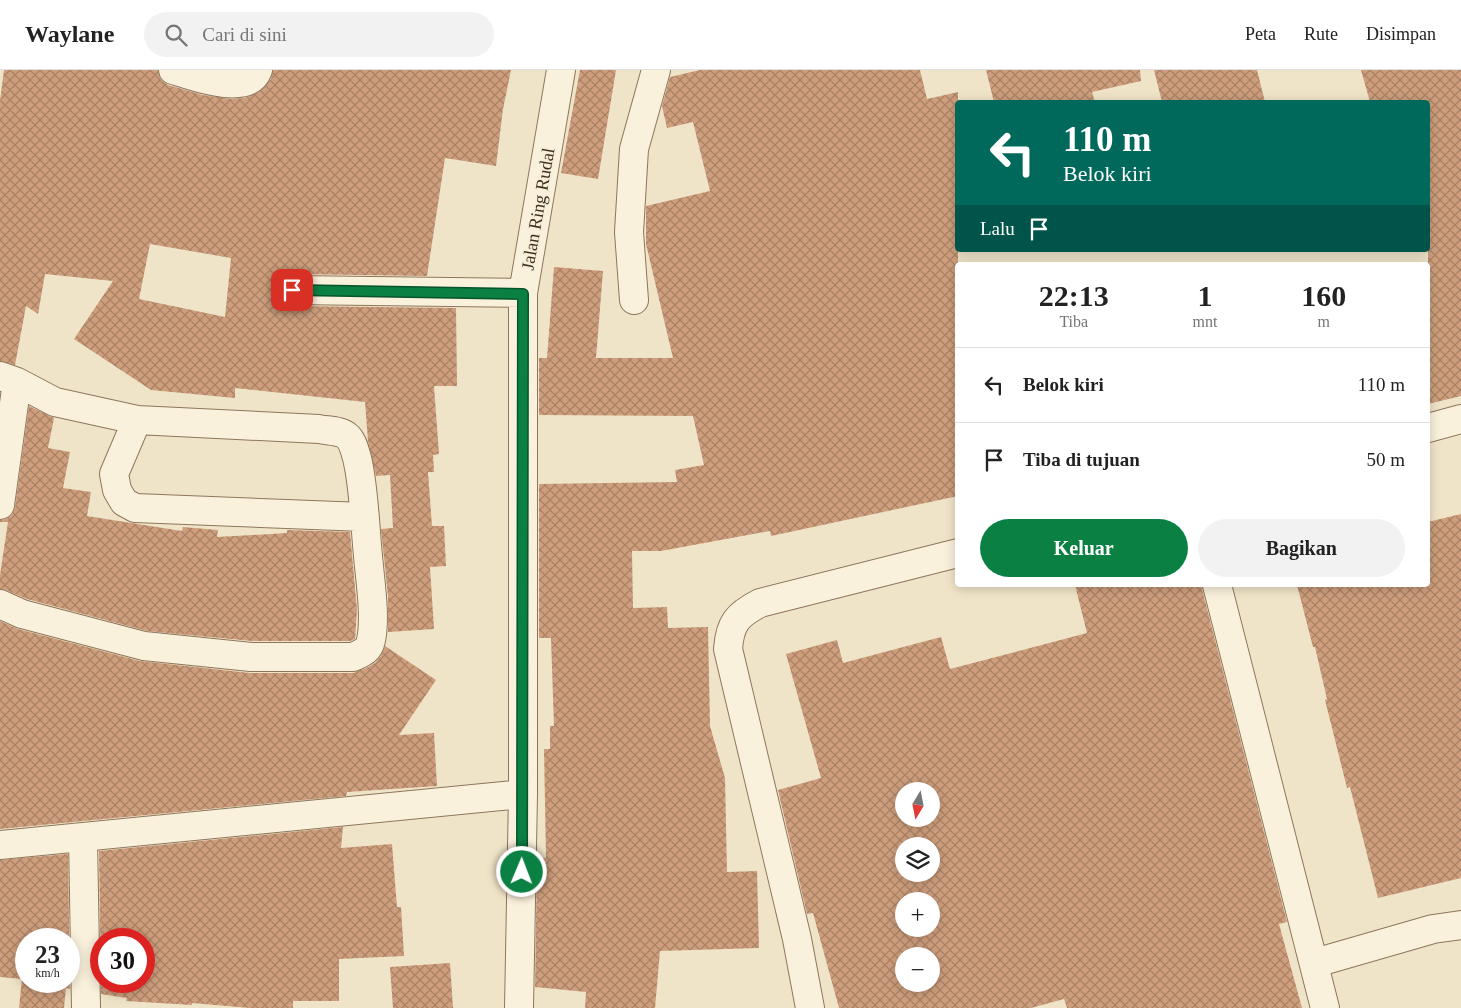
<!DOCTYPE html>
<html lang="id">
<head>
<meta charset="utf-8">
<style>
	:root { --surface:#fff; --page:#f2f2f2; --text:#222; --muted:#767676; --line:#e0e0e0; --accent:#0b8043 }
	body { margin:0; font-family:"Times New Roman",serif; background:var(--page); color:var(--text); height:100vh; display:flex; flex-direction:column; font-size:19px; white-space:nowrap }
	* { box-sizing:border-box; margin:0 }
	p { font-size:16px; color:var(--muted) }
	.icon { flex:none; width:28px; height:28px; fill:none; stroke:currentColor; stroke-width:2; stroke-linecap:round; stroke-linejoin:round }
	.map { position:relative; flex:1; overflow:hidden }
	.details { position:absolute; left:955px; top:192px; width:475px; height:325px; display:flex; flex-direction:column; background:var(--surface); border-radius:5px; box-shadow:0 2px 12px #0003 }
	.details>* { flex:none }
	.guide { position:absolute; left:955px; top:30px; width:475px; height:152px; border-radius:5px; box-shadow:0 2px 12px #0003; background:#00695c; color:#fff; overflow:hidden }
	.needle { width:32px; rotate:190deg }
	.tools { position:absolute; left:895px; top:712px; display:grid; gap:10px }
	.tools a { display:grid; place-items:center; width:45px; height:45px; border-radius:50%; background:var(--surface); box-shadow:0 2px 12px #0003; font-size:25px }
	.speed { position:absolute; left:15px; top:858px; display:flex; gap:10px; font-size:25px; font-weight:700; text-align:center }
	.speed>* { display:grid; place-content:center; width:65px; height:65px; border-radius:50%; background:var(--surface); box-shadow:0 2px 12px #0003; line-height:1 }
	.speed small { font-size:12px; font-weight:400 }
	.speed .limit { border:8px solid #d22; background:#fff; color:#111 }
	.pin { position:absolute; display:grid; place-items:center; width:42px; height:42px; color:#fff; margin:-21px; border-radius:10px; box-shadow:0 2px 8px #0006 }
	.me { position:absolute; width:55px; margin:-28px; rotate:1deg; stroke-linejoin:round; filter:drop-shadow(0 0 4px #0008) }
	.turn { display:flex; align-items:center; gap:18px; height:105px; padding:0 25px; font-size:22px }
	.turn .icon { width:65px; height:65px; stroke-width:2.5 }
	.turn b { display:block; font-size:35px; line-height:42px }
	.then { display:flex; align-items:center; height:48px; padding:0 25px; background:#0003; gap:10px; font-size:19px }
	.eta { display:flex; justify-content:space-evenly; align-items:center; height:85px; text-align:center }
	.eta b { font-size:30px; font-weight:700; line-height:35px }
	.cta { display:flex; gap:10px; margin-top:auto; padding:10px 25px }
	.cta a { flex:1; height:58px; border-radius:30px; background:var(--accent); color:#fff; font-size:20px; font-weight:700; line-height:58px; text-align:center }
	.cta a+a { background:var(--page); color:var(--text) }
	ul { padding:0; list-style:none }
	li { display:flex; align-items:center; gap:15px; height:75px; padding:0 25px; border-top:1px solid var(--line) }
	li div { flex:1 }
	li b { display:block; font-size:19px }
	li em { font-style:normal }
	header { display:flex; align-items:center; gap:30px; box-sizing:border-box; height:70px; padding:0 25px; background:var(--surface); border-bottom:1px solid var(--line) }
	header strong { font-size:24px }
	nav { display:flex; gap:28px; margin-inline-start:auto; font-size:18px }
	.search { width:350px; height:45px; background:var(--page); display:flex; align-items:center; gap:12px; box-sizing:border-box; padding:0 18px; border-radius:28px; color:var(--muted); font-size:19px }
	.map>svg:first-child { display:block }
</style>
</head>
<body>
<header>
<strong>Waylane</strong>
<div class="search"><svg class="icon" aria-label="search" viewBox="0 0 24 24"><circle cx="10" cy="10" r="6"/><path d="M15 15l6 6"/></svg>Cari di sini</div>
<nav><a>Peta</a><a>Rute</a><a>Disimpan</a></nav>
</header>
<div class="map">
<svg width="1461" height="938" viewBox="0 0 1461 938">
	<defs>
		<pattern id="building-cross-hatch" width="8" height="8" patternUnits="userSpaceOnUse" patternTransform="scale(1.25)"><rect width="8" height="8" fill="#cf9f7d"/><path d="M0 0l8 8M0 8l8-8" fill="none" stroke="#a98266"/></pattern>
	</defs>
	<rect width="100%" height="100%" fill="#f0e4c8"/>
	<path fill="url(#building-cross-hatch)" fill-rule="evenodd" d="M4,0H158L161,10L168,15L203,25L231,29L245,28L259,22L271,9L273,0H511L503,39L496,96L445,88L427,206L292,204L284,207L278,212L276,219L279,228L284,234L292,236L456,238L457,316H434L439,384L433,385L434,402H428L432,456H444L446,496L430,497L434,559L388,562V527L381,459L393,458L390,405L376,406L368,371L365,332L235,318V328L151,320L74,269L113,211L45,204L38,244L26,236L15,295L0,291V31ZM150,174L231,188L225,247L139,229Z
		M580,0H616L598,109L561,103Z
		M700,0H920L927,29L958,22V426L771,466L770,461L661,481H632L633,538L667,537L668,558L708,557L710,656L725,708L727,802L757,801L759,878L660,881L655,938H585L586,922L535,917L537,787L546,788L544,679H550V656H554L551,568H539V414L677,412L675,400L704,395L693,346L539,345V288H547L554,197L603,201L596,288H673L646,174V136L710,121L693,52L667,58L662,36L670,7Z
		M986,0H1140L1141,11L1092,22L1095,32H994Z
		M1154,0H1257L1265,32H1162Z
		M1361,0H1461V326L1428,334V32H1370Z
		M29,336L54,348L48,378L70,382L63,418L91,422L87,446L182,461L183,457L218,460L217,467L287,463V460L350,462L357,540L355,569L350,571H252L147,561L27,529L6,520L0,519V505L8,452H0V450L6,449L12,445L15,437Z
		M1461,444V808L1378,828L1350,717L1347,718L1325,630L1327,629L1315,577H1313L1297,515H1428V452Z
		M1075,515H1201L1287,852L1279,854L1302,938H1067L1064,929L1031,938H839L813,843L807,844L778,720L821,708L786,584L837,570L843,593L941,567L950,599L1087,563ZM904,721H931V749H904ZM904,776H931V804H904ZM904,831H931V859H904ZM904,886H931V914H904Z
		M0,551L18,559L140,591L250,603H353L366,598L375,593L381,586L385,576L436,610L399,665L434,663L437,716L347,722L346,726L0,759Z
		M343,757L341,778L392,774L397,837H401L404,886L339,889V931H293V938H250L192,933V935L126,931L127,928L101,924L99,781ZM101,869H144V911H101Z
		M68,784L70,919L66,918L64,938H19L22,909L0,907V790ZM26,869H69V911H26Z
		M450,893L453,938H393L390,897Z"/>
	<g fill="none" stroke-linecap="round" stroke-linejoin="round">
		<defs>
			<path id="minor" d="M173,0C193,6 248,27 258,0
				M292,220L523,223
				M634,230L629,162L634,79L656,0
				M0,306L17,312L55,332L137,350L319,359C327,361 341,360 348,367C353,372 355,381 357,388C364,417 365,456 368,486C370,510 376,547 371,570C369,581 362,583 353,587H251L144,576L22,544L0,534
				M137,350L114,404L117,420L124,432L135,438L364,447
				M1428,358L1461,349
				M0,435L17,312
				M1217,515L1325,938
				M83,768L86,938
				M0,775L523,724
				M1315,893L1433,859L1461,855
				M519,938L523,724V223L561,0
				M810,938L797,869L728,579C730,553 737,545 760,533L958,483"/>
		</defs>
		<use href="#minor" stroke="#8d765c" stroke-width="30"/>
		<use href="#minor" stroke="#faf1dc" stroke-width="28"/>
	</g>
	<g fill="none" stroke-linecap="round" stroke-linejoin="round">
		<defs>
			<path id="route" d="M292,220L523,224L522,802"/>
		</defs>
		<use href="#route" stroke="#07532c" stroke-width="12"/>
		<use href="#route" stroke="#0b8043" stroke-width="9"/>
	</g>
	<g text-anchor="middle" stroke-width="4" stroke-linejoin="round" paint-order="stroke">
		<g font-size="18" fill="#3d2e20" stroke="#f7eed8">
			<text transform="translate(538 139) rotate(-80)" y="6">Jalan Ring Rudal</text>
		</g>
	</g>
</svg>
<div class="tools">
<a><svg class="needle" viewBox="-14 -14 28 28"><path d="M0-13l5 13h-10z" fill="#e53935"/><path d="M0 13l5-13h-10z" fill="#767676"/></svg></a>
<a><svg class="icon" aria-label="layers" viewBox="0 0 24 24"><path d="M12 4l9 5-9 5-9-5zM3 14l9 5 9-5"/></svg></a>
<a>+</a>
<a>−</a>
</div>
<div class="speed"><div>23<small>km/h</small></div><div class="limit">30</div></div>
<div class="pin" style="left:292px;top:220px;background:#d93025"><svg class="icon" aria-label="arrive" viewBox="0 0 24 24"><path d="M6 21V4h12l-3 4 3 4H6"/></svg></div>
<svg class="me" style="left:522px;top:802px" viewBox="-20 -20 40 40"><circle r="17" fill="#0b8043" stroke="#fff" stroke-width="3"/><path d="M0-11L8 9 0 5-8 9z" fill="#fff"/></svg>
<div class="guide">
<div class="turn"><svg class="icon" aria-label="left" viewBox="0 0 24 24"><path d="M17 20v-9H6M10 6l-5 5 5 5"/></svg><div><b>110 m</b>Belok kiri</div></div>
<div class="then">Lalu<svg class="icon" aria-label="arrive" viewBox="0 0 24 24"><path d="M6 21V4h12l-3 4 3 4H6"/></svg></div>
</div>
<section class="details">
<div class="eta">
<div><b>22:13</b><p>Tiba</p></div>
<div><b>1</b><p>mnt</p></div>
<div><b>160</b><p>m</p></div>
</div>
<ul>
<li><svg class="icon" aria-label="left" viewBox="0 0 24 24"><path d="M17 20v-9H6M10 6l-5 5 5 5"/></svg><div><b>Belok kiri</b></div><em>110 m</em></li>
<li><svg class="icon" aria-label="arrive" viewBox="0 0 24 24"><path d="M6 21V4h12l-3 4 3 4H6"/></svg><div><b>Tiba di tujuan</b></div><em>50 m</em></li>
</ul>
<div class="cta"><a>Keluar</a><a>Bagikan</a></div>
</section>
</div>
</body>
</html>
